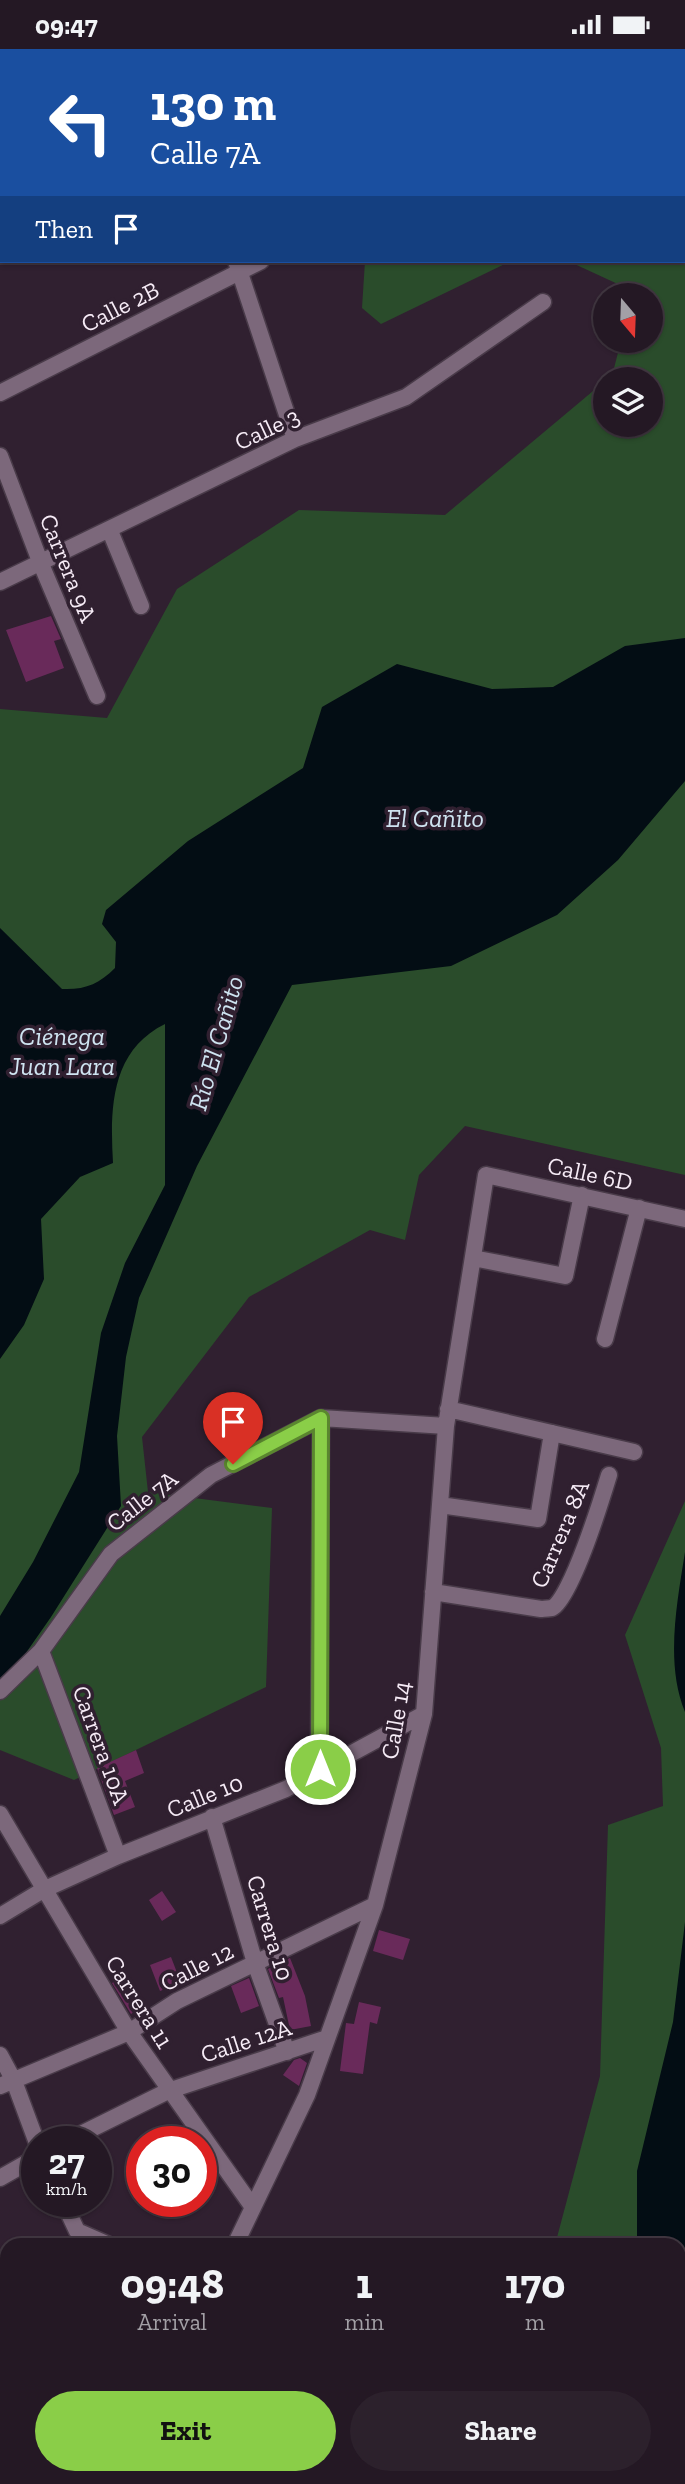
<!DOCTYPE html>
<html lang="en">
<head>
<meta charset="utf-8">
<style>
	:root { --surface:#241824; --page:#2c212c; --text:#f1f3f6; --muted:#a3a0a6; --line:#413741; --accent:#8ace48 }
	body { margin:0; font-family:"Zilla Slab",serif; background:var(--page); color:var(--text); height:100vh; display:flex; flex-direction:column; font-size:26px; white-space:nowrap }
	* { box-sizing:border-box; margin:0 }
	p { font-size:23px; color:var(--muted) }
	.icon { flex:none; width:38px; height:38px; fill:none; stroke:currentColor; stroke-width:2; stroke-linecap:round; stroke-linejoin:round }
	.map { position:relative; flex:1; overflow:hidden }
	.details { position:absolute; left:0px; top:2189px; width:686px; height:247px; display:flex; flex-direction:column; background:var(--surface); border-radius:21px 21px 0 0; box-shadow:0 2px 5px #0004,0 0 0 2px var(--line) }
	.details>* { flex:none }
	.banner { position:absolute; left:0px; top:0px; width:686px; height:214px; box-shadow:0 2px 5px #0004,0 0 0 2px var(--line); background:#1a4fa0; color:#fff; overflow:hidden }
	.needle { width:46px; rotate:161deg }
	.controls { position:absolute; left:593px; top:234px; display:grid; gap:14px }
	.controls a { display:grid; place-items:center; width:70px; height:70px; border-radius:50%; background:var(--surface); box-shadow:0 2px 5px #0004,0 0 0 2px var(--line); font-size:35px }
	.speed { position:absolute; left:21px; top:2077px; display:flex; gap:14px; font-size:35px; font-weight:700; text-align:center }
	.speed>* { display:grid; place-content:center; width:91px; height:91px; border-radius:50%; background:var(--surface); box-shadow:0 2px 5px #0004,0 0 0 2px var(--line); line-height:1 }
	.speed small { font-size:18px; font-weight:400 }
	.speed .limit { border:10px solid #d22; background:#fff; color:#111 }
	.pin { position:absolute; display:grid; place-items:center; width:60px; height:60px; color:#fff; margin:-72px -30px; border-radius:50% 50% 50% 0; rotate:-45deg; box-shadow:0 0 7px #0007 }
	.pin .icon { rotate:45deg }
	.me { position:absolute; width:77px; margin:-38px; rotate:0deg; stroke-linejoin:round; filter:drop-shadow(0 0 5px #0008) }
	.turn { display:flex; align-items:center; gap:24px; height:147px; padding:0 35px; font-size:32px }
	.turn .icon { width:91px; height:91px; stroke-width:2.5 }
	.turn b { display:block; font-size:49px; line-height:60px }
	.then { display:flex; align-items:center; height:66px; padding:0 35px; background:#0003; gap:14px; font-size:26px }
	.eta { display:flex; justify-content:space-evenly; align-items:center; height:119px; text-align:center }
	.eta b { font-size:42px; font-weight:800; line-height:49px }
	.button { display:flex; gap:14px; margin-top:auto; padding:14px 35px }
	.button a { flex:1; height:80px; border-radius:42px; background:var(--accent); color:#111; font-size:28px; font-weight:800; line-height:80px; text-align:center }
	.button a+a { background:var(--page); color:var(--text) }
	.status { display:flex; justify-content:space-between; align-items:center; height:49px; padding:0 35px; background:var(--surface); direction:ltr }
	.status svg { height:19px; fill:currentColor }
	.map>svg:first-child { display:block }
</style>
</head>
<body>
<div class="status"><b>09:47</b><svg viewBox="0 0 49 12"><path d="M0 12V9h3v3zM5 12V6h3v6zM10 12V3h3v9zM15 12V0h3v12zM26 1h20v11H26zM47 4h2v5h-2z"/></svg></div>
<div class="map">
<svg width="685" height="2435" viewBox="0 0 685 2435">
	<rect width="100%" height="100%" fill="#302030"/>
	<path fill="#2a4c2b" d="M472,0H685V1126L465,1077L419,1126L405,1191L370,1181L249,1248L142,1388L148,1443L272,1459L266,1638L74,1731L0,1701V660L107,669L177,540L299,461L445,466L605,332L606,376H651V331H607L612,327L621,292H651V247H634L635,243L568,212H684V2Z
		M365,212H511L381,275L362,259Z
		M685,1452V2314L679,2321V2196H555L600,2027L608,1776L663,1757L661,1699L625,1586Z
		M436,2429H566L555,2435H431Z"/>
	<path fill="#030d14" d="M685,589V732L618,811L557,866L451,917L292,936L197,1117L139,1249L126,1308L117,1387L121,1457L51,1568L21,1611L0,1634V1567L33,1513L79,1423L101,1284L125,1214L165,1136V975C110,1002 110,1061 113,1114L80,1128L41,1170L44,1230L24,1276L0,1310V879L62,940C85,941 99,935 115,919L116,893L102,875L106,861L188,792L303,719L322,658L397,615L492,640L553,638L625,597Z
		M685,1503V1663C665,1614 677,1554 685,1503Z
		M685,1873V2215L679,2214V2196H637V2122L673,1973Z"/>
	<path fill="#692a5a" d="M51,567L61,590L54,592L64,619L26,633L6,581Z
		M136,1701L144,1724L125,1732L135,1758L114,1766L97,1719Z
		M162,1842L176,1863L162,1872L149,1851Z
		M379,1881L410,1890L403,1911L373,1902Z
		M171,1908L181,1934L160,1942L150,1916Z
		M290,1909L305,1947L311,1977L290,1981L283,1948L279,1949L268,1920Z
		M125,1926L144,1956L131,1965L112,1934Z
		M249,1929L259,1957L241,1964L231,1937Z
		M359,1953L381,1958L377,1975L370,1973L363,2025L340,2022L346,1974L354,1975Z
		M300,2009L307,2014L299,2037L283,2026L294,2011Z"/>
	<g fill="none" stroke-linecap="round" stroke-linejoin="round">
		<defs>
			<path id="street" d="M156,0L157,2
				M245,2L250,0
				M0,150L2,149
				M236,212L295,390
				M0,344L261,212
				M0,407L41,515L97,647
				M110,482L141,557
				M0,533L295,390L406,348L543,253
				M473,1209L565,1227L582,1146
				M605,1290L639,1159
				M448,1360L634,1403
				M440,1456L538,1470L552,1384
				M433,1543L541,1560C542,1560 552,1559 552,1559C571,1550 602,1449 609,1426
				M41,1602L118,1807
				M0,1642L41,1602L111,1505L211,1426L321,1369L446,1377
				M319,1720L321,1369
				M0,1765L129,1983L252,2157
				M212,1768L255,1914L287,2003
				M0,1867L43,1841L118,1807L286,1740L424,1665
				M0,2006L14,2032L37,2094
				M0,2037L129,1983L177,1952L375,1856
				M65,2093L168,2042L327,1989
				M0,2129L37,2108
				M63,2152L77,2182L109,2196
				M235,2196L307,2046L375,1856L424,1665L446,1377L486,1126L685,1170
				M0,2351L7,2352
				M222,2429L232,2435
				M114,2435L118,2429"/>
		</defs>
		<use href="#street" stroke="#493b49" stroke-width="19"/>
		<use href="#street" stroke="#7c687b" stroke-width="16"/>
	</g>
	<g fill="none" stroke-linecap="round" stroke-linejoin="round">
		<defs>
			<path id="route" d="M233,1415L321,1369L320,1720"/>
		</defs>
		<use href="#route" stroke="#5a862f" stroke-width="18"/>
		<use href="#route" stroke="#8ace48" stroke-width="12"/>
	</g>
	<g text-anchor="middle" stroke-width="7" stroke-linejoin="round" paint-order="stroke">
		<g font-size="24" fill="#f6ebf6" stroke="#302030">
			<text transform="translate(120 258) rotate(-27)" y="8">Calle 2B</text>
			<text transform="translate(267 380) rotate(-25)" y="8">Calle 3</text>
			<text transform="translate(68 519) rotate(68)" y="8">Carrera 9A</text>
			<text transform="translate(590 1125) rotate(12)" y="8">Calle 6D</text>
			<text transform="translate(142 1452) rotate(-38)" y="8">Calle 7A</text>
			<text transform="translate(560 1485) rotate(-67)" y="8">Carrera 8A</text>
			<text transform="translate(396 1671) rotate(-80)" y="8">Calle 14</text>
			<text transform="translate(101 1696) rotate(70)" y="8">Carrera 10A</text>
			<text transform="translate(205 1747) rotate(-22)" y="8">Calle 10</text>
			<text transform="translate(270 1879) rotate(73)" y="8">Carrera 10</text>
			<text transform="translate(197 1918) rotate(-27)" y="8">Calle 12</text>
			<text transform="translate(139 1953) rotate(58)" y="8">Carrera 11</text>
			<text transform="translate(246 1992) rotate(-18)" y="8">Calle 12A</text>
		</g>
		<g font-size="26" font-style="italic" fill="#cfe4f1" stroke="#302030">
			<text x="435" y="778">El Cañito</text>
			<text x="62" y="996">Ciénega<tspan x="62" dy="30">Juan Lara</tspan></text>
			<text transform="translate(216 994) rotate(-74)" y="9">Río El Cañito</text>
		</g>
	</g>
</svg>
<div class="controls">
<a><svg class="needle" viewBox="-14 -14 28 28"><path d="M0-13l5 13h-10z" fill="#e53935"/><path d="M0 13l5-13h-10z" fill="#a3a0a6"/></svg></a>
<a><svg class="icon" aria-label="layers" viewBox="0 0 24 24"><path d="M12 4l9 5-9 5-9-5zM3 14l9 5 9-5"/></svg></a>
</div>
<div class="speed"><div>27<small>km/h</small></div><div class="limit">30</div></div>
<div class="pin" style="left:233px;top:1415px;background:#d93025"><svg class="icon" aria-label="arrive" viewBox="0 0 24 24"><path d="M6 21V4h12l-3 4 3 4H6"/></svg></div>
<svg class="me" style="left:320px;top:1720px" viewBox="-20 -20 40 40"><circle r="17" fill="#8ace48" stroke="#fff" stroke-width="3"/><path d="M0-11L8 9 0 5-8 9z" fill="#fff"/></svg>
<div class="banner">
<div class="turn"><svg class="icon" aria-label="left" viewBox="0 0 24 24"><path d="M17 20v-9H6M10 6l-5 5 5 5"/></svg><div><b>130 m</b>Calle 7A</div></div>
<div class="then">Then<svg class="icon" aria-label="arrive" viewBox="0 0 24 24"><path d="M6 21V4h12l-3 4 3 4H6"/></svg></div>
</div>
<section class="details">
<div class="eta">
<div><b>09:48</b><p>Arrival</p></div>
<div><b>1</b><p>min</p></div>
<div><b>170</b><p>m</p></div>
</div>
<div class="button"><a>Exit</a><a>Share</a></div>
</section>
</div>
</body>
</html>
